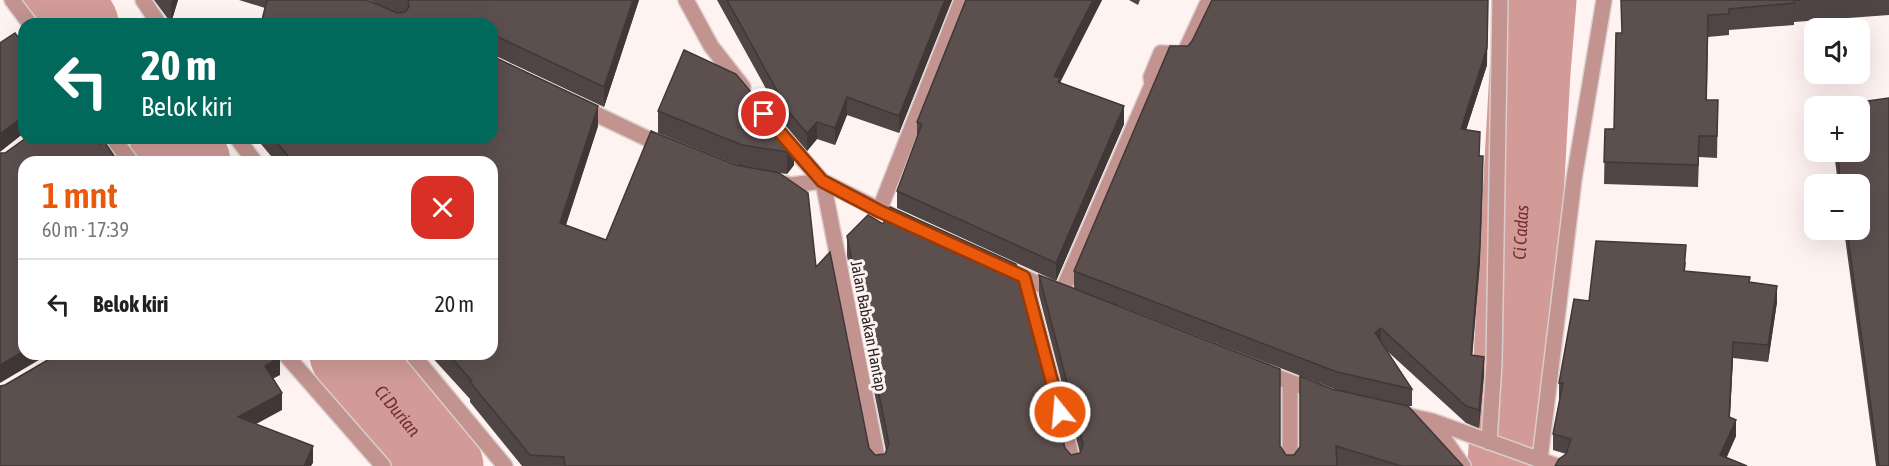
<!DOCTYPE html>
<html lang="id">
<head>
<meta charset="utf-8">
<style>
	:root { --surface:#fff; --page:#f2f2f2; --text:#202124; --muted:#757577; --line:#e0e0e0; --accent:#ea580c }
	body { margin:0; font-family:"Asap Condensed",sans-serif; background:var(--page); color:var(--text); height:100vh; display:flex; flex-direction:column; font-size:22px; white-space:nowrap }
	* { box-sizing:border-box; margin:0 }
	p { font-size:20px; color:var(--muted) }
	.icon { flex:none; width:33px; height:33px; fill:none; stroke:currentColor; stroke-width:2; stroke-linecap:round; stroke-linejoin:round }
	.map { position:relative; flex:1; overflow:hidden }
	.sheet { position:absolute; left:18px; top:156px; width:480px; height:204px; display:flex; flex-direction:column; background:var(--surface); border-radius:18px; box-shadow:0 6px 24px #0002 }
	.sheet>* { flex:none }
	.guide { position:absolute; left:18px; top:18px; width:480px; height:126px; border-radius:18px; box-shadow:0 6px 24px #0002; background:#00695c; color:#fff; overflow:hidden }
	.tools { position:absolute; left:1804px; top:18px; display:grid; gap:12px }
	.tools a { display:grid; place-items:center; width:66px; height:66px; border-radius:12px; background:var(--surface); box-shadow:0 6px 24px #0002; font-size:30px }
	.pin { position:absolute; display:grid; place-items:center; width:51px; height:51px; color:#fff; margin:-26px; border:3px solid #fff; border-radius:50%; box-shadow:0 2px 6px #0007 }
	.me { position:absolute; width:66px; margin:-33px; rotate:343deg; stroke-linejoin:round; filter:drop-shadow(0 0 4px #0008) }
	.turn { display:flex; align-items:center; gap:21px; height:126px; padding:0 24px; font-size:27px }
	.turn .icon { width:78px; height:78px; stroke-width:2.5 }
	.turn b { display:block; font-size:42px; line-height:51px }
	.round { display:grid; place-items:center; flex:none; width:63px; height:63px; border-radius:18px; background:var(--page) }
	.headline { display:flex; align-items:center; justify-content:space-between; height:102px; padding:0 24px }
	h1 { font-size:36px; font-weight:600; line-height:45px; color:var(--accent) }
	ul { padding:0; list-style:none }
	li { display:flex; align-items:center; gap:18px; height:90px; padding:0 24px; border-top:2px solid var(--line) }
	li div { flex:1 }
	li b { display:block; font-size:22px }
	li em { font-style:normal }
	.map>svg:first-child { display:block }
</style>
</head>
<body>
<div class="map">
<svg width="1889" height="466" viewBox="0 0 1889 466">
	<rect width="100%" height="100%" fill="#fff3f2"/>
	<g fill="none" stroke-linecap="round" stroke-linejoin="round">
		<g stroke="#d29b97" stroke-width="81">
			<path d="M59,0L78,24"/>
			<path d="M170,138L190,162"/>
			<path id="s1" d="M350,354L443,466"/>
			<path id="s2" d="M1508,466L1530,72L1536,0"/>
		</g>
		<defs>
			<path id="minor" d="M12,0L30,24
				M143,0L159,24
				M686,0L711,46L743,87
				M581,107L665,147
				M782,136L822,181L824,187L879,466
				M113,138L131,162
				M237,138L255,162
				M776,182L792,185L822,181L904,222
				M879,211L962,0
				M1002,267L1056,292
				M1024,277L1074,466
				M1061,294L1152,85L1151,77L1161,53L1184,54L1209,0
				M285,354L383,466
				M412,354L505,466
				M1261,371L1317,392
				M1401,414L1432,421L1557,466
				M1437,429L1463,466
				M1489,442L1494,363L1500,0
				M1540,459L1574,179L1604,0
				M1290,466V382"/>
		</defs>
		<use href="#minor" stroke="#d9cecd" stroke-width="18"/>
		<use href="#minor" stroke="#c2938f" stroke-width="15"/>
	</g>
	<path fill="#4f4544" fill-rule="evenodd" d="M154,0H178L171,23Z
		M239,0H367L389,10L369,0H639L604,107L496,56H493L598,126L566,225L606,240L736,165L740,166L658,133V111L794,144V165L787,174L779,173L816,267L869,448L875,455L885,454L886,451L847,256V236L1071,455L1080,453L1039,295V275L1074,288V271L1487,65L1466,130L1480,156V261L1472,355L1484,374L1479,428L1466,423L1386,350L1412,389V406H1408L1463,466H522L470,402V399L429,354H492V162H276L256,138H492V24L265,8ZM1117,305L1337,390L1294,455H1286L1280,446Z
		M717,0H952L899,133L847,115L835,145L817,139L807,151L775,113V105Z
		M966,0H1102L1060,83L1124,124L1056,281L897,208V191L917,136V122Z
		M1129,0H1140L1138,5Z
		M1621,0H1889V15L1794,22V25L1729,30V35L1708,37L1707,100H1718L1717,158L1699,157L1698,187L1604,184L1605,129H1614L1622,33Z
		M1834,152H1860L1889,466H1876L1844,230H1860V184H1838Z
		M1686,262L1685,271L1750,282L1777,302L1768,362L1733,358L1730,417L1736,436L1726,458L1566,454L1553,450V434L1560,399H1559V383L1589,301Z"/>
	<path fill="#403837" d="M172,0H178L171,23V3Z
		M633,0H639L604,107V87Z
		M945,0H952L899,133V116Z
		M1093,0H1102L1060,82V96L1054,76Z
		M1488,0L1487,65L1461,146V129Z
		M847,97V115L835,145V128Z
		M598,106V126L560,243V223Z
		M1124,106V124L1056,281V263Z
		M24,116V133L0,152V134Z
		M817,122V139L807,151V133Z
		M794,144V165L787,174V152Z
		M1483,174L1480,261L1471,372V355Z
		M1777,286V302L1768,362V345Z
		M1381,328V345L1375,333Z
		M1733,342V358L1729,433V417Z
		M24,351V354H49L0,383V365Z
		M280,357V375L265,383V366Z
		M1484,357V374L1479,428V410Z
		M282,393V410L238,434V417Z
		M1736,420V436L1723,466L1720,455Z
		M313,446V463L311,466H304Z"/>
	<path fill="#5c504f" stroke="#403837" stroke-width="1.5" d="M267,0H367L397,13L405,12L409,7L408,0H633L604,87L496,36H492V24H261Z
		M727,0H945L899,116L847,97L835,128L817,122L807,133L775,96L781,98Z
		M966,0H1093L1054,76L1060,78L1058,82L1124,106L1056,263L897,191L922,124L917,122Z
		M1212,0H1488L1487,48L1461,129L1480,132L1479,156H1483L1480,244L1471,355L1484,357L1479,410L1466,406L1381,328L1375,333L1412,389L1337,372L1074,271L1170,46H1188L1192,41Z
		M1621,0H1800H1794V3L1729,9V14L1708,15L1706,100H1718L1717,136H1699L1698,165L1604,162L1605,129H1614L1616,33H1622Z
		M15,33L24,45V116L0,134V43Z
		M684,50L736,74L794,144L787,152L742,145L658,111Z
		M492,56L598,106L560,223L606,240L651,131L736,165L779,173L808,193L816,267L830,252L869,448L875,455L885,454L889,444L847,236L868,215L883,224L890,207L1016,264L1065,448L1071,455L1080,453L1083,444L1039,275L1280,369V446L1286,455H1294L1300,447V376L1332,389L1408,406L1463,466H1401L1336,446L1337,466H565L564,457L530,455L470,382L472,381L448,354H492V162H293L273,138H492Z
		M1889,98V466H1879L1847,230H1860V184H1841L1837,152H1860V106H1831Z
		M26,138H96L100,144L104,141L118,162H24V351L0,365V153H5Z
		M1596,241L1686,245L1684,271L1750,277L1749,282L1777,286L1768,345L1733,342L1729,417L1736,420L1720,455L1747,466H1555L1559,459L1566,454L1571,439L1553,434L1563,383H1559L1574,299L1589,301Z
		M58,354H278L280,357L265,366L282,393L238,417L313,446L304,466H0V386L5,385Z"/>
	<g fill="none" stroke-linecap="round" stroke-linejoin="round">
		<defs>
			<path id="route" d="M764,114L822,181L879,211L1024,277L1060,412"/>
		</defs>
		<use href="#route" stroke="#983908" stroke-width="15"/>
		<use href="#route" stroke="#ea580c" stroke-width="10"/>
	</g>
	<g text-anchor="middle" stroke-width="6" stroke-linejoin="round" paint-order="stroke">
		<g font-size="16" fill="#2b2626" stroke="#fff3f2">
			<text transform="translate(869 326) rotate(79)" y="6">Jalan Babakan Hantap</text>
		</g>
		<g font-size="18" font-style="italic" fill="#722e2d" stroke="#fff3f2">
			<text dy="6" stroke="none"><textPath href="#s2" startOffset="234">Ci Cadas</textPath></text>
			<text dy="6" stroke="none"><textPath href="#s1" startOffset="74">Ci Durian</textPath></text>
		</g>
	</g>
</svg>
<div class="tools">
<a><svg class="icon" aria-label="sound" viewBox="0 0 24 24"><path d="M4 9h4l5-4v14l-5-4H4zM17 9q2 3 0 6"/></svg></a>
<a>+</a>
<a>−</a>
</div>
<div class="pin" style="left:764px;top:114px;background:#d93025"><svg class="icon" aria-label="arrive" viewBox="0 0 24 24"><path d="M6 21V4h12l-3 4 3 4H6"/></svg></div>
<svg class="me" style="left:1060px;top:412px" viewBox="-20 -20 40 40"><circle r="17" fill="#ea580c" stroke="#fff" stroke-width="3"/><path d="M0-11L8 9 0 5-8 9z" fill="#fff"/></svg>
<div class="guide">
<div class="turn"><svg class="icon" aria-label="left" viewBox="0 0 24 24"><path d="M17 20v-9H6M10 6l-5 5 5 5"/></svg><div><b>20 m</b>Belok kiri</div></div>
</div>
<section class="sheet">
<div class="headline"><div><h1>1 mnt</h1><p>60 m · 17:39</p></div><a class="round" style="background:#d93025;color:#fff"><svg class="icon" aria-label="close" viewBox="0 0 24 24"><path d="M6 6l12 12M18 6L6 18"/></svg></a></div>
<ul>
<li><svg class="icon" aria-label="left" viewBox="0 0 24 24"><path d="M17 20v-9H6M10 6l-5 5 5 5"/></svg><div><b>Belok kiri</b></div><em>20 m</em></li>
</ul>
</section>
</div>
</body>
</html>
